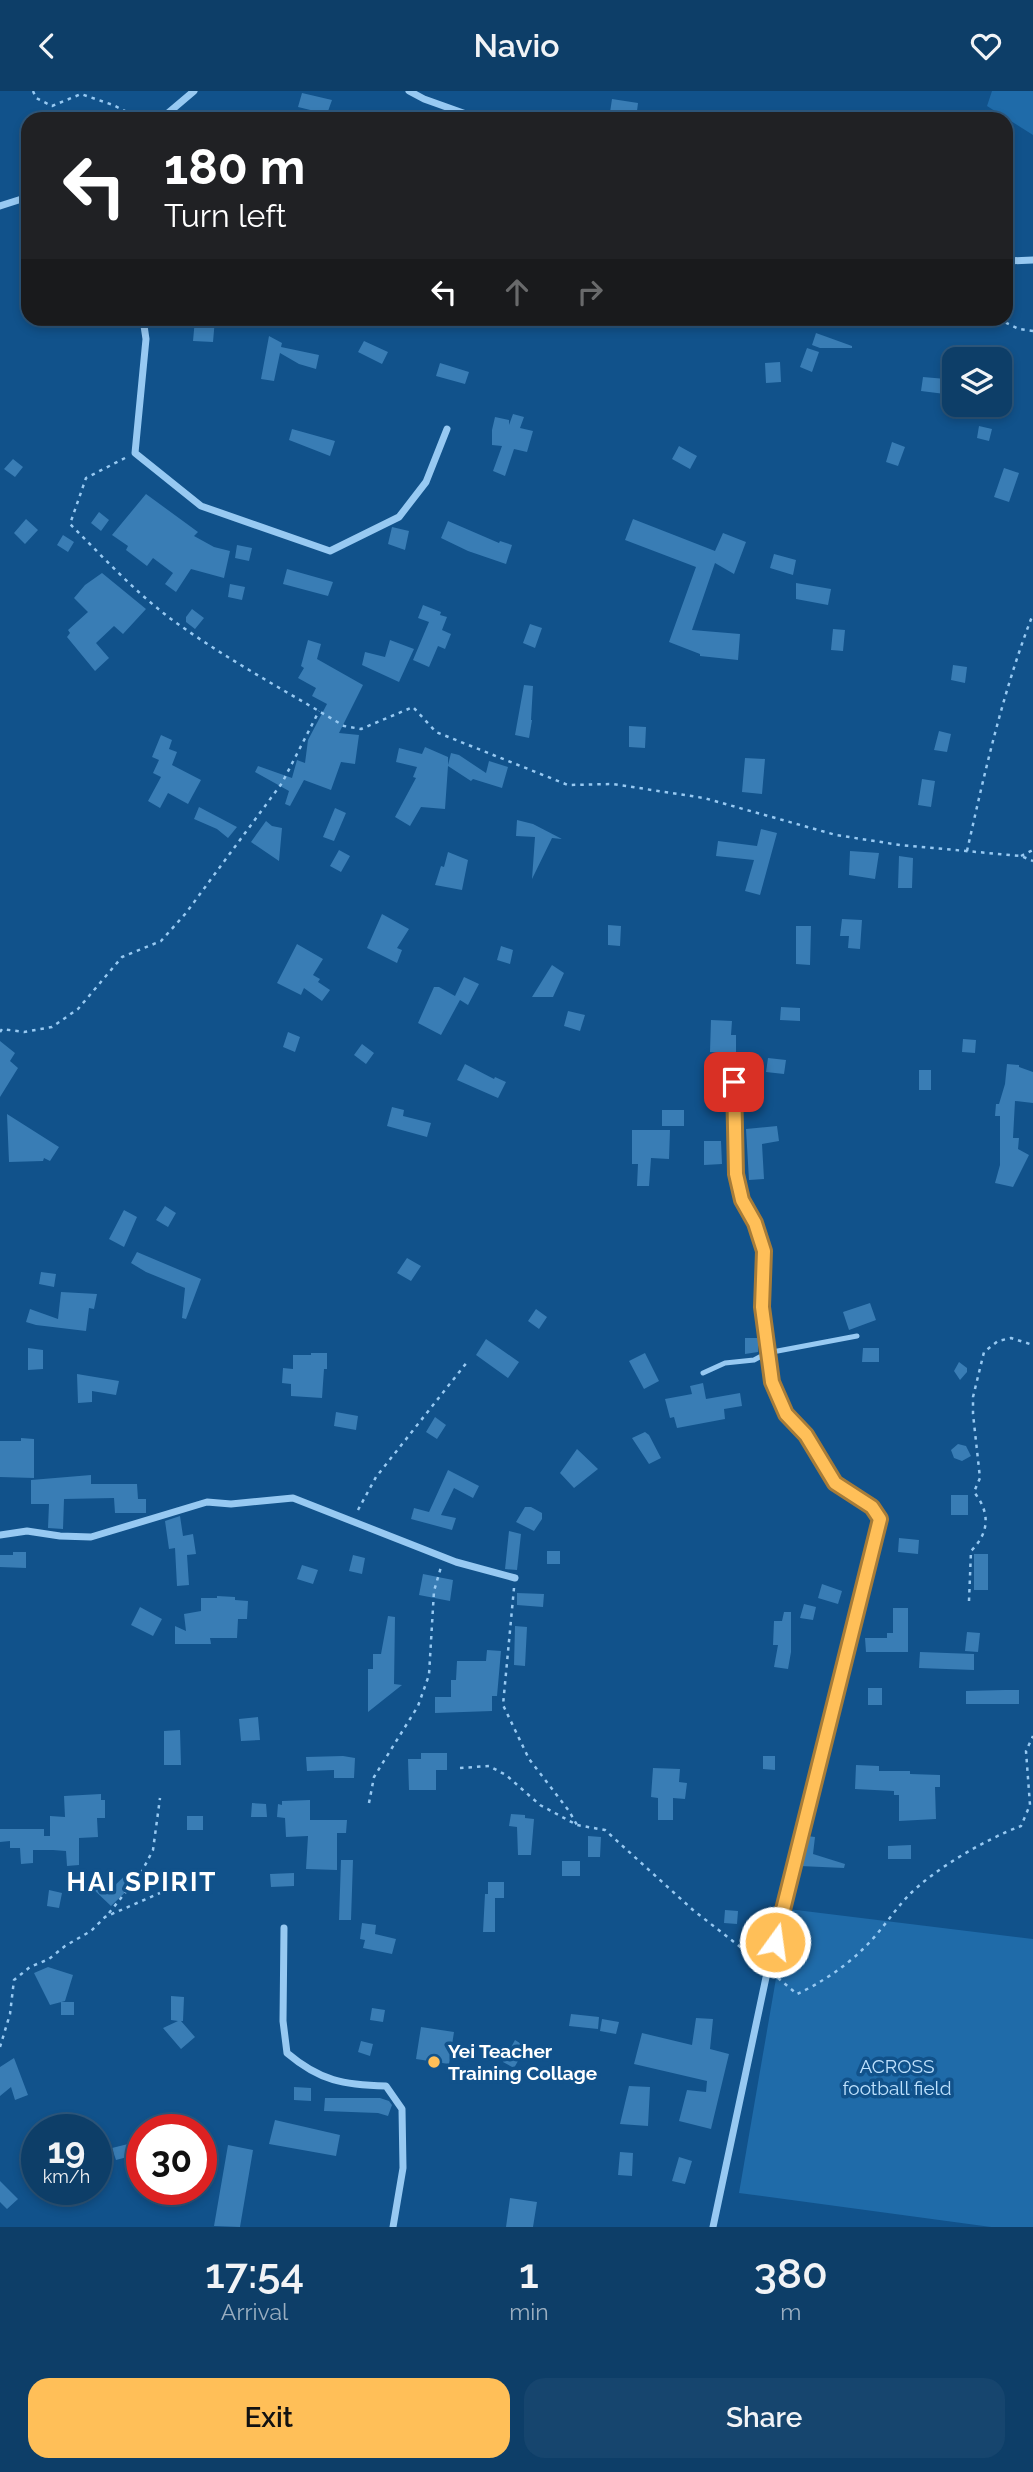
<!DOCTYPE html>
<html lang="en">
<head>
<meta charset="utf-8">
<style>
	:root { --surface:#0d3e68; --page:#16456e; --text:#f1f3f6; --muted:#9aaec0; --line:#2d577c; --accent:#ffbf58 }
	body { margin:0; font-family:Raleway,sans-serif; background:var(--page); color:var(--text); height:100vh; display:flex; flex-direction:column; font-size:26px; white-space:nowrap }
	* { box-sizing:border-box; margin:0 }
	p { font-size:23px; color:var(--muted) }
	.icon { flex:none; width:38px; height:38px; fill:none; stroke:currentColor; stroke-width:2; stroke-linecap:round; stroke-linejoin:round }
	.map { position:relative; height:2136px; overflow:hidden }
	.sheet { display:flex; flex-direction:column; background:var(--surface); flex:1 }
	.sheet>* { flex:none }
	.banner { position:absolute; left:21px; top:21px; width:992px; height:214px; border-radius:21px; box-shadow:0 4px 10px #0003,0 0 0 2px var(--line); background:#202124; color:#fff; overflow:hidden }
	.fabs { position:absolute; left:942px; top:256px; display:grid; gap:14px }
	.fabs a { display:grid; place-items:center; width:70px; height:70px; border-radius:14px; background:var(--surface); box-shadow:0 4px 10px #0003,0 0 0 2px var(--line); font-size:35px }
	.speed { position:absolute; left:21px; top:2023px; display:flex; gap:14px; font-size:35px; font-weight:700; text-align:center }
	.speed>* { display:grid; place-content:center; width:91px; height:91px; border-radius:50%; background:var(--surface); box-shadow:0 4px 10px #0003,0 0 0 2px var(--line); line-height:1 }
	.speed small { font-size:18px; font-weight:400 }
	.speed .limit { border:10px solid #d22; background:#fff; color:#111 }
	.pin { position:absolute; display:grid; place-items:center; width:60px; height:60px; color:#fff; margin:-30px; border-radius:14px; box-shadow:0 4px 10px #0006 }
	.me { position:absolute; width:77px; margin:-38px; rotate:14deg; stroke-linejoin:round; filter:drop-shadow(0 0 5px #0008) }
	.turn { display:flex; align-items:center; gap:24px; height:147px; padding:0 28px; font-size:32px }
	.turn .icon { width:91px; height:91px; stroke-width:2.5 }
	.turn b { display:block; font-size:49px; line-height:60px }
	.lanes { display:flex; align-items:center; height:66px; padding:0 28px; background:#0003; justify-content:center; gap:35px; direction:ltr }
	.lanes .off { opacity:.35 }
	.eta { display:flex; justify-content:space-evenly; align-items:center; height:119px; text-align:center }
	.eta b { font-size:42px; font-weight:600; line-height:49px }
	.action { display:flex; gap:14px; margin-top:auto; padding:14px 28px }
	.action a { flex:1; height:80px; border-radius:21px; background:var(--accent); color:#111; font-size:28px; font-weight:600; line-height:80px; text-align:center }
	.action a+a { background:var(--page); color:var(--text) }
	header { display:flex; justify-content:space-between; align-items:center; height:91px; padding:0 28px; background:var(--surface); font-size:32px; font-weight:600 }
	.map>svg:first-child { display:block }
</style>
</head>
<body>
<header><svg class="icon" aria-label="back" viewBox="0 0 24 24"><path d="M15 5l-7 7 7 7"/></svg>Navio<svg class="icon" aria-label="heart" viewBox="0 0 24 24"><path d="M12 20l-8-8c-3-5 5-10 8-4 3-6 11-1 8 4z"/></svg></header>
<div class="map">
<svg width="1033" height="2136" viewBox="0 0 1033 2136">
	<rect width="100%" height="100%" fill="#11528b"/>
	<path fill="#1f6ba9" d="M992,0H1033V44L987,15Z
		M788,1818L1033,1848V2136H991L739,2102Z"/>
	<path fill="#397db5" d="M302,2L332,9L327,23L298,16Z
		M612,8L638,12L636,28H609Z
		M195,228H215L213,251L193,250Z
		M816,242L852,255V257H820L812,254Z
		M269,245L282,252L281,256L319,264L316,278L299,273L280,262L274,290L261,288Z
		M364,250L388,261L382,273L358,261Z
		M807,257L819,261L812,281L800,276Z
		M780,271L781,291L766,292L765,272Z
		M440,272L469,281L465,293L436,285Z
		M923,286L946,288L945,303L921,300Z
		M513,323L524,326L520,337L533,340L527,361L514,358L505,385L493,380L502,355L492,354V339L495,326L509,329V334Z
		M979,335L992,338L989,350L977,347Z
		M292,338L335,350L330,365L289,349Z
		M892,351L905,356L898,375L886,371Z
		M679,355L697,365L690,378L672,368Z
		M13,368L23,376L15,386L4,378Z
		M1004,377L1019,382L1009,411L994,406Z
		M146,403L198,441L194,445L214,456L230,460L224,487L191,478L176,501L165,493L173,482L153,467L147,475L126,459L128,455L112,444Z
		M99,421L109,429L101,440L91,432Z
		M26,428L38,439L25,453L14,442Z
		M633,428L715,460L723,442L746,451L734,483L715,472L692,539L740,543L738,569L700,565V563L669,551L696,476L625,449Z
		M448,430L499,452L500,450L512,454L506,473L468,460L441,447Z
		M392,436L409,440L405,459L388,453Z
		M63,444L74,451L68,461L57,454Z
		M237,454L252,457L249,470L235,467Z
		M774,463L796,469L793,484L770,477Z
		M287,478L333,491L328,505L283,493Z
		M102,482L146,518L123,543L114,535L96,552L109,567L95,580L67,546L70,542L68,539L88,521L74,507L85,494Z
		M796,492L831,498L828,514L796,508Z
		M230,493L245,496L242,509L228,506Z
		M423,514L441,521L440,524L447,526L442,539L451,543L445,558L438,555L429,576L413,569L429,531L418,527Z
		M192,518L204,527L195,538L186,531V526Z
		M530,533L542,537L535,557L523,552Z
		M833,538L845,539L843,560L831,559Z
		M308,549L321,553L317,568L363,594L339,642L359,644L355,673L341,671L331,699L304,689L290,715L285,713L289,700L255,681L258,675L292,687L297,669L305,672L308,649L327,613L312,605L316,597L298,587L304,577L301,575Z
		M390,549L414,558L399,591L362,574L365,561L385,566Z
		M953,574L967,576L965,592L951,589Z
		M524,594L533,595L531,629H532L529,647L515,644Z
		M629,635L646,636L645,657L629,656Z
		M939,640L951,643L947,661L934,659Z
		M161,644L172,649L169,658L177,661L172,674L201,689L188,713L168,702L160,717L148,710L161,686L153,682L159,669L152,666Z
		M425,656L448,666V674L451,662L459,664L486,682L489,670L508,676L502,697L473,688L471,690L448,675L445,718L421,716L410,735L395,726L416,687L413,686L417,676L396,671L399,657L422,663Z
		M745,667L765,668L762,703L742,701Z
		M922,688L935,690L931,716L918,714Z
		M199,716L220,727L237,736L228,747L217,738L194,728Z
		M335,717L346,722L334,750L323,746Z
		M517,729L533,733L562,748L552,747L532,788L535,746L516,745Z
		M266,730L272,735L282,737L279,770L251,751Z
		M761,738L777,742L760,804L745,800L754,769L716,765L718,750L757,755Z
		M339,759L350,765L341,781L330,775Z
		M850,760L879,762L875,788L849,784Z
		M448,761L468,769L462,799L435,794L441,775L444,776Z
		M899,765L913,767L912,797H898Z
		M382,823L409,838L397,857L402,859L397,872L367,857Z
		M842,828L862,829L860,858L848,857L849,845H840Z
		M608,834L621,835L620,855L608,854Z
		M796,835H811L810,874L796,873Z
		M297,853L323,868L313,884L320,888L318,891L330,899L322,910L304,897L301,904L277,892Z
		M501,855L513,859L510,873L497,869Z
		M552,874L564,882L553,906H532Z
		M464,886L479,893L468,914L460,909L441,944L418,932L434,896H439L455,905Z
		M781,916L800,917V930L780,929Z
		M568,920L585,924L580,940L564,935Z
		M711,929L732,930L731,944H736V962L710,961Z
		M288,941L300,946L295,961L283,956Z
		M963,948L976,949L975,962L962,961Z
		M0,950L15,962L10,970L18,977L0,1006Z
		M362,953L374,962L366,973L354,964Z
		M768,967L786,969L784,983L766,981Z
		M465,973L494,988L495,986L506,991L498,1007L457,989Z
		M1007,973L1019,974V976L1033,981V1012L1015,1010L1013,1047H1019L1018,1058L1029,1064L1013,1096L995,1092L1000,1074V1025H995L996,1013H999L1005,993Z
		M919,979H931V999H919Z
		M744,981H758L757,997H744Z
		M392,1016L404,1019L403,1025L431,1032L427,1046L387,1035Z
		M662,1019H684V1035H662Z
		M7,1023L59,1056L50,1070L44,1067L43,1070L9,1071Z
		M777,1035L779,1050L762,1053L764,1088L749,1089L746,1038Z
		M632,1039H670L669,1068L651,1067L649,1095H637L638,1073H632Z
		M704,1050H721L722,1073L704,1074Z
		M165,1115L176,1122L168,1136L156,1129Z
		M124,1119L137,1126L124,1156L109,1148Z
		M137,1161L201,1188L186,1228L182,1227L185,1197L146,1181L131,1172Z
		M407,1167L421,1175L411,1190L397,1182Z
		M41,1181L56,1183L54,1196L39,1193Z
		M61,1201L97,1203L94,1218L89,1217L86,1240L36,1234L26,1231L30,1218L58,1228Z
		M870,1212L876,1229L849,1239L843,1221Z
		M536,1218L547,1226L539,1238L528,1230Z
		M745,1247H758V1261L745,1263Z
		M486,1248L519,1271L508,1287L476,1264Z
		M28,1257L43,1259V1278L28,1279Z
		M863,1257H879V1271H862Z
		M311,1262H327V1278H324L322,1307L291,1305V1293L282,1292L283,1277L293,1278V1264H311Z
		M645,1262L659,1290L644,1298L629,1270Z
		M959,1271L967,1277V1281L960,1289L954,1280Z
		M77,1283L119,1290L116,1304L92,1300V1311L78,1312Z
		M703,1292L706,1308L740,1302L742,1315L724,1318L725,1328L677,1337L674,1326L670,1327L665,1308L692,1303L690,1295Z
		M336,1321L358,1325L356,1339L334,1335Z
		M435,1326L446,1334L437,1348L426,1341Z
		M645,1341L649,1344L661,1367L649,1373L632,1347Z
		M21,1347L34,1348V1387L0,1386V1350H21Z
		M958,1353L966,1355L971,1365L962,1370L954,1367L951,1359Z
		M577,1358L598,1378L574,1397L560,1382Z
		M448,1379L479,1395L473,1407L454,1397L441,1424L456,1427L452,1439L411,1428L414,1417L429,1421Z
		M91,1384V1393H137L138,1408H146V1422H115L114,1407L64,1408L63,1438L48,1437L49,1413H31V1389Z
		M951,1404H968V1424H951Z
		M525,1416H531L542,1422V1428L534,1440L516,1431Z
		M180,1425L183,1445L193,1443L196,1463L187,1464L189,1494L177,1495L175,1457L169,1458L165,1430Z
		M509,1440L521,1443L517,1479L505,1478Z
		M899,1447L919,1449L918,1463L898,1461Z
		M547,1460H560V1473H547Z
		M13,1461H26V1477L0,1476V1464H13Z
		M974,1463H988V1499H974Z
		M353,1464L365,1467L362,1483L349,1480Z
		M302,1474L318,1479L313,1493L297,1488Z
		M423,1483L453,1489L450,1510L419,1504Z
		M822,1493L842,1500L838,1513L818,1507Z
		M517,1502L544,1503L543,1516L517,1514Z
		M217,1505L235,1506V1509L248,1510L247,1528H238L237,1547H210L211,1553H175V1535L186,1540L184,1523L201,1520V1507H217Z
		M804,1513L816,1516L813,1529L800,1527Z
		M140,1516L162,1528L153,1545L131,1534Z
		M893,1517H908V1561H866L865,1547H887V1542H893Z
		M784,1521H791V1561L788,1578L774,1576L778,1554H773L774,1530H782Z
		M388,1525L395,1526L394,1593L402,1594L368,1621V1578H373V1563H381Z
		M515,1535L527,1536L525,1575L514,1574Z
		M967,1541L980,1542L978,1561L965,1560Z
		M487,1559L501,1560L497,1605H492V1620L435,1622V1606H451V1589H456L457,1570H486Z
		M920,1561L974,1563V1579L919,1577Z
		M868,1597H882V1614H868Z
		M1005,1599H1019V1613H966V1600Z
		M258,1626L260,1649L241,1650L239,1628Z
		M180,1639L181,1674H164V1640Z
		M421,1662H447V1679H436V1699H409L408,1668H421Z
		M343,1665L355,1667L354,1687H334V1679L307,1680L306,1666Z
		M763,1665H775V1679L763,1678Z
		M856,1674L879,1675V1680H910V1683L940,1684V1696H935L936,1728L899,1730V1704H894V1700L855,1698Z
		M653,1677L680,1678L679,1691L687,1692L685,1708L673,1707V1729H658V1707L651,1706Z
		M101,1703V1709H105V1727H97L98,1746L79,1747V1774L67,1775L66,1760L53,1759H33V1772L21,1773L20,1757H10V1750L0,1751V1738H44V1745H50V1725L65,1726L64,1705Z
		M310,1709V1729H347L346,1742H337V1779L306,1778L308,1745L286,1746L285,1727L277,1726L278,1713L282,1714V1710Z
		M252,1712L266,1713L267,1726H251Z
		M511,1723L525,1724V1727L534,1728L531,1764H518L517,1736L509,1735Z
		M187,1725H203V1739H187Z
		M588,1745L601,1746L600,1766H588Z
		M807,1745L815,1746L813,1763L845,1773L844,1777L800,1775Z
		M911,1754V1768H888V1755Z
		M341,1769H353L351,1829H339Z
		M562,1770H580V1785H562Z
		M132,1778L140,1787L111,1815L91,1796L99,1786L112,1797Z
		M294,1782V1795L271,1796L270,1783Z
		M488,1791H504V1807H495V1841H483L485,1803H488Z
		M49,1799L62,1802L59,1817L47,1815Z
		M725,1819L738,1820L737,1833L724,1832Z
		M362,1832L376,1834L375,1843L396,1848L392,1863L363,1857L365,1849L360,1848Z
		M48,1876L73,1884L65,1910L50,1914L34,1882Z
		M171,1905L184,1906L183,1930H181L195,1946L181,1958L163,1937L178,1930L171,1929Z
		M61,1911H74V1924H61Z
		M372,1917L385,1919L383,1931L370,1929Z
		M571,1923L599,1926L598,1938L569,1935Z
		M696,1927L713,1928L710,1958L729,1963L711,2038L679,2030L687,1999L706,2001L707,1990L634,1973L642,1942L692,1954Z
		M602,1928L619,1931L616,1943L600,1940Z
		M421,1936L454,1941L449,1973L416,1968Z
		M515,1949L526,1956L514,1977L503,1971Z
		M361,1950L373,1953L370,1965L358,1961Z
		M14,1967L28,2004L15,2009L11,1996L0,2005V1976Z
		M629,1995L650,1996L648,2035L620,2033Z
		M294,1996L311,1997V2010L294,2009Z
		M325,2007H380L389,2010L392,2014L388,2025L378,2022L324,2020Z
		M275,2029L340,2044L336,2065L269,2053Z
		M132,2052L135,2064L116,2069L112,2057Z
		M228,2054L253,2059L240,2136L214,2135Z
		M620,2061L633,2062L632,2085L618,2084Z
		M679,2066L692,2070L685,2093L672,2090Z
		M0,2090L18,2108L7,2118L0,2111Z
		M510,2107L537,2111L533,2136H506Z"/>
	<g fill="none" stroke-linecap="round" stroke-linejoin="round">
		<path stroke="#97c9f2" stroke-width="2.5" stroke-dasharray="3.5 5" stroke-linecap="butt" d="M33,0L36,7L52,15L81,3L113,14L141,28
			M998,228L1019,238L1033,240
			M125,367L86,387L70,433C102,465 134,500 171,528C226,568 286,600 344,635L361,638L413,616L436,641L568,694L613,693L704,707L836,744L900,754L1021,765L1033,770
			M967,760C985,680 1003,600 1033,523
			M1021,765L1033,759
			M0,941L2,938L24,941L52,936L78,918L122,866L161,850L186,822L282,692L319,620
			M358,1419L376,1386L468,1270
			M514,1497L503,1614L529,1668L569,1720L577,1734
			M969,1510L971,1460C990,1441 990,1421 974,1401L980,1387L973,1323V1306L984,1261L998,1250L1011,1247L1033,1254
			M460,1677L489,1675L506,1684L540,1714L577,1734L605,1739L693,1819L757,1869
			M369,1712L374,1686L418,1615L429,1584L434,1500L441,1476
			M109,1822L141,1782L153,1759L160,1707
			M778,1887L797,1903C819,1893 845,1876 863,1858C880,1842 892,1822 908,1805C934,1778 986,1748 1021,1735L1030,1714L1026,1660L1033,1645
			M0,1956L10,1923L14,1889L30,1876L49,1868L65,1855L91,1840L105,1826L160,1802"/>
		<path stroke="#97c9f2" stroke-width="5" d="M703,1282L725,1272L754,1269L767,1262L857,1245"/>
		<path stroke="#97c9f2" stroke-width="7" d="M409,0L424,8L480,28
			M161,28L194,0
			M0,115L28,106
			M1006,170L1033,169
			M143,228L146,248L135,362L201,415L330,460L399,426L426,391L447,338
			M0,1444L27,1440L60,1445L91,1446L207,1411L231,1413L293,1407L456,1471L515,1487
			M284,1837L283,1930L287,1962C320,1990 344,1994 386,1995L402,2018L403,2077L393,2136
			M713,2136L768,1877L880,1428L872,1416L835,1392L806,1344L786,1323L772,1291L762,1216L764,1160L755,1132L742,1109L736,1083L734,991"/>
	</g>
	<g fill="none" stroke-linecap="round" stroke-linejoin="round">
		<defs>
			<path id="route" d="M734,991L736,1083L742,1109L755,1132L764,1160L762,1216L772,1291L786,1323L806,1344L835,1392L872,1416L880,1428L775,1851"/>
		</defs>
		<use href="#route" stroke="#a67c39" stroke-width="18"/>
		<use href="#route" stroke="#ffbf58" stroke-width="12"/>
	</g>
	<circle fill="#ffbf58" stroke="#11528b" stroke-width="2.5" cx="434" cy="1971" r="7"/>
	<g text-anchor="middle" stroke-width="7" stroke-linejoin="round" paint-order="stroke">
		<g font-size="19" font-weight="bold" fill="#fff" stroke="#11528b" text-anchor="start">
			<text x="448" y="1967">Yei Teacher<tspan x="448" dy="22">Training Collage</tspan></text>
		</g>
		<g font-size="19" fill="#bee1fd" stroke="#11528b">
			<text x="897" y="1982">ACROSS<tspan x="897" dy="22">football field</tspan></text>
		</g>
		<g font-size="26" font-weight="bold" letter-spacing="2" fill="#fff" stroke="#11528b">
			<text x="142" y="1800">HAI SPIRIT</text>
		</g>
	</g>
</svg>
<div class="fabs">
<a><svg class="icon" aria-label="layers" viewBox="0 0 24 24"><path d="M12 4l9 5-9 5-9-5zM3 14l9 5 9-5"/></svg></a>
</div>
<div class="speed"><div>19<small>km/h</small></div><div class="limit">30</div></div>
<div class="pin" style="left:734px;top:991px;background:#d93025"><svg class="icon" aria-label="arrive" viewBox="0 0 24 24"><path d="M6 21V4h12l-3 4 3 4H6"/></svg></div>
<svg class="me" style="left:775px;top:1851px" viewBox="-20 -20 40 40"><circle r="17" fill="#ffbf58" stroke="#fff" stroke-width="3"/><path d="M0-11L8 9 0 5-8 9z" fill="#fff"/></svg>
<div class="banner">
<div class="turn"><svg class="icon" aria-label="left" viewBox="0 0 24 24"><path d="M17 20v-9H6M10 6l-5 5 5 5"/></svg><div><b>180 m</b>Turn left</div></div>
<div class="lanes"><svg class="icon" aria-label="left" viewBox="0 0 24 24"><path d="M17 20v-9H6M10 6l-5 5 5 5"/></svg><svg class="icon off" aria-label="ahead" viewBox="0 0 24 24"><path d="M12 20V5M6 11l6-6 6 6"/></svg><svg class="icon off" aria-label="right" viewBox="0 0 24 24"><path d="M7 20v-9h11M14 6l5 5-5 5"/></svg></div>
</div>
</div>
<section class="sheet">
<div class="eta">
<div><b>17:54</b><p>Arrival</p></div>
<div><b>1</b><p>min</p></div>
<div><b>380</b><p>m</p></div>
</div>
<div class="action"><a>Exit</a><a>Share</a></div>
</section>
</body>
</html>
